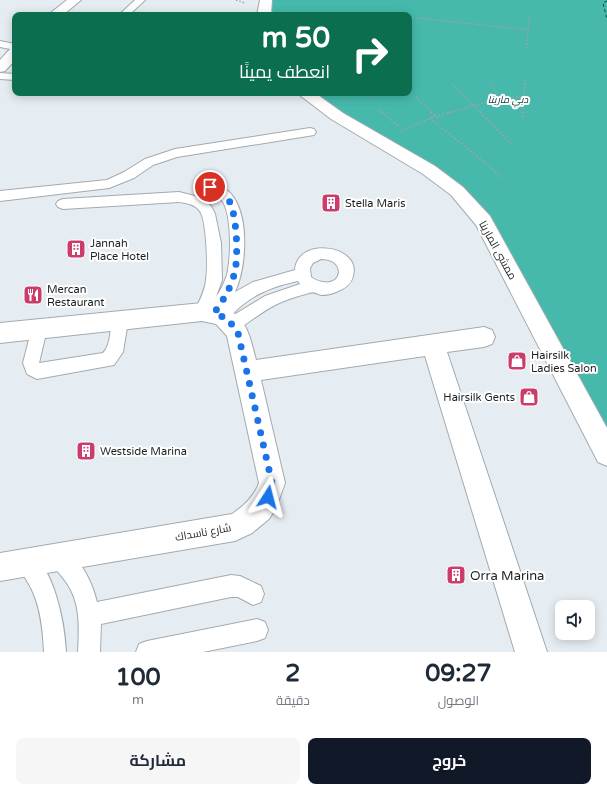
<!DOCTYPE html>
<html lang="ar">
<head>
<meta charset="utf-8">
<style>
	:root { --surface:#fff; --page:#f6f6f7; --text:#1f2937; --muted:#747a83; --accent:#111827 }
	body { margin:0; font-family:"Varela Round",Cairo,sans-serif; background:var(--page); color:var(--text); direction:rtl; height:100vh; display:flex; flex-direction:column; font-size:15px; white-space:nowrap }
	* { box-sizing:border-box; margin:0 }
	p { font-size:13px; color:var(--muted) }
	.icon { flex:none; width:22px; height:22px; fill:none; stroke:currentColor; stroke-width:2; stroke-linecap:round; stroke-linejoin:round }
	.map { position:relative; height:652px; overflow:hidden; direction:ltr }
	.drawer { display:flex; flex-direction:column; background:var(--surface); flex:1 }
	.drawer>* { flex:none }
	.guide { position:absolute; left:12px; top:12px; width:400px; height:84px; border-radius:8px; box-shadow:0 2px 10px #0003; direction:rtl; background:#0b6e4f; color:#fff; overflow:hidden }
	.controls { position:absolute; left:555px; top:600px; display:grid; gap:8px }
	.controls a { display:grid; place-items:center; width:40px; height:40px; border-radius:8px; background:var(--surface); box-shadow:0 2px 10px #0003; font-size:20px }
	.pin { position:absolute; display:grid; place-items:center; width:34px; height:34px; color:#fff; margin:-17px; border:2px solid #fff; border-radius:50%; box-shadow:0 1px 4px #0007 }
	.me { position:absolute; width:44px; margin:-22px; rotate:9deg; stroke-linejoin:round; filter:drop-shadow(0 0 3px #0008) }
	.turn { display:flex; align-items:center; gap:14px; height:84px; padding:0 16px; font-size:18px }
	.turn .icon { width:52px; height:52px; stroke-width:2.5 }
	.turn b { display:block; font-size:28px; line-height:34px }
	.eta { display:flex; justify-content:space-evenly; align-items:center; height:68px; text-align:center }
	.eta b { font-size:24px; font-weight:700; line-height:28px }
	.primary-button { display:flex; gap:8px; margin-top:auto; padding:8px 16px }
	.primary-button a { flex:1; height:46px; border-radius:8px; background:var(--accent); color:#fff; font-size:16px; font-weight:700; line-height:46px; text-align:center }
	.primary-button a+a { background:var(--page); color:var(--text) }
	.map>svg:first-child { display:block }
</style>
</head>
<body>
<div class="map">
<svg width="607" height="652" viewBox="0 0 607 652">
	<rect width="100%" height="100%" fill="#e6edf2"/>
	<path fill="#46b9ac" d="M270,0H607V435L452,180L308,93H409V15H269Z"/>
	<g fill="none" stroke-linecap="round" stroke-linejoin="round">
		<path stroke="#124540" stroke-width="1" stroke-dasharray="3 2.5" stroke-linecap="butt" d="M607,1L603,3L607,19"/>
		<defs>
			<path id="service" d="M135,0H145L129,15H119Z
				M0,41L15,44V50L0,47Z
				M0,73L15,74V80L0,79Z
				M310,128L314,129L316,132L314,135L177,157L153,165L134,178L109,188L0,201V191L107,180L124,172L145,159L175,149Z
				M210,182C218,185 226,188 231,194C250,216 246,268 235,292L253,282L295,270C297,236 362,245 353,276C351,285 344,289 336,292C332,294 326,295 321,295C317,294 314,291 309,293C298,296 285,300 275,305C262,312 250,321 239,329L233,331L227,329L225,324L228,319C223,321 219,318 214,320L208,316L202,319L196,317L194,312C199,302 205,291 206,280C208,268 207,218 199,210C194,204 186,203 179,202L63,209L58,207L56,204L58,201L63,199L179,192L195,196L205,201L211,206L215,214L221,243L222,280L216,297C221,290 224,283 227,275C231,258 232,217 223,202C218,194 208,194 203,187L205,184ZM321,259C330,259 338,262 339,272C337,287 319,283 311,277L310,268L313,263ZM298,281L300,284L265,296L229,318C248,296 270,287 298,281Z
				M120,314L126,316L128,321L123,352L114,365L37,379L27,374L23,363L33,324L39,322L45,324L47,329L39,363L103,353C112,344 109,328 114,316Z
				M59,547C80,555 92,582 97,602L231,575L240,576L261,586L264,594L261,602L253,605L238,597H231L101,624L100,652H78C79,630 81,605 68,585C62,575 53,568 49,557L52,550Z
				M27,552C54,563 65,625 66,652H44C43,631 41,609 32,590C27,580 21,572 17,562L20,555Z
				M257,619L265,622L268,630L265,638L257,641L203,652H136L139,644L147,641Z"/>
			<path id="pedestrian" d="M260,0H272L271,15H257Z
				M297,93H315L343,113L435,166L463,187L490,216L607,428V466L598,462L476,225L451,195L423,174L331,119Z"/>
			<path id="minor" d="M67,0H81L63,15H48Z
				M15,48V60L5,71L0,72V60L10,49Z
				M202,303C243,308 247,324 256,360L484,327L492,330L495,337L492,344L484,347L447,352L547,652H515L425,356L261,380L285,483L276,508L269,519L252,533L235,541L0,581V553L232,514C244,506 254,497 259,483L227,336L216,324L202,321L0,343V323Z"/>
		</defs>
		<use href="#service" stroke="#a3aaaf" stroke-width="2"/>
		<use href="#pedestrian" stroke="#a3aaaf" stroke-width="2"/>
		<use href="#minor" stroke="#a3aaaf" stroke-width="2"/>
		<path stroke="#9da3a7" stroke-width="1.5" stroke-dasharray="1.5 2" stroke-linecap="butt" d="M236,0L245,3
			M285,14L363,15
			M409,17L530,30
			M526,48L530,15
			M490,82L500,98
			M452,84L481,113
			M416,97L432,113
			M380,110L383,113
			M448,113L500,98L525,97
			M523,113L525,79"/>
		<path stroke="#9da3a7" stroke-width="2" stroke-dasharray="1.5 2.5" stroke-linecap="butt" d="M382,112L401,128
			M431,112L439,119
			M480,112L511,144
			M523,117V112
			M430,118L502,177
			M402,131L430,118L452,112"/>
		<use href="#service" fill="#fff" fill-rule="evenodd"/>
		<use href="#pedestrian" fill="#fff" fill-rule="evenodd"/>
		<use href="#minor" fill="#fff" fill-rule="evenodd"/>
	</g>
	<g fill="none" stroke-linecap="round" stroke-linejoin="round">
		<path stroke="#1a73e8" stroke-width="7" stroke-dasharray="0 12.6" d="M210,187C217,190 224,193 228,199C237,211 239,260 234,275C230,289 223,301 214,313L228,319L238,333L272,483L268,497"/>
	</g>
	<defs>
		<symbol id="building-square" viewBox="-11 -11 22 22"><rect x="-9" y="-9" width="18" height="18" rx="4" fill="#ca3d6b" stroke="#fff"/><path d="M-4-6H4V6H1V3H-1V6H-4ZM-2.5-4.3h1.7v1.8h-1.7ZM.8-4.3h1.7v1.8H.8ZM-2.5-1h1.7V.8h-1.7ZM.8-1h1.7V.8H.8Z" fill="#fff"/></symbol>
		<symbol id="restaurant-square" viewBox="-11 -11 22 22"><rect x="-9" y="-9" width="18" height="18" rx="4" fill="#ca3d6b" stroke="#fff"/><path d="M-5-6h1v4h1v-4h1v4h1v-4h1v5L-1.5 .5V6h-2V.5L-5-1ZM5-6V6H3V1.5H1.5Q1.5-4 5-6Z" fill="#fff"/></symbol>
		<symbol id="shop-square" viewBox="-11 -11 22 22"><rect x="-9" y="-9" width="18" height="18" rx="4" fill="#ca3d6b" stroke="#fff"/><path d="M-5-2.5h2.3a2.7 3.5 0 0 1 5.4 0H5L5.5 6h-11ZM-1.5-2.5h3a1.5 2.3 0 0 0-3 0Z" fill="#fff"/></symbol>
	</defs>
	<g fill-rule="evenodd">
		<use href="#building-square" x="320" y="192" width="22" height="22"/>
		<use href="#building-square" x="65" y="238" width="22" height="22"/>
		<use href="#restaurant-square" x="22" y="284" width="22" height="22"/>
		<use href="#shop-square" x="506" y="350" width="22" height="22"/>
		<use href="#shop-square" x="518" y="386" width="22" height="22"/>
		<use href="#building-square" x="75" y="440" width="22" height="22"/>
		<use href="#building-square" x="445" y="564" width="22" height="22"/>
	</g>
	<g text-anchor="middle" stroke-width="4" stroke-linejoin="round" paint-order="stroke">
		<g font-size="10" font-style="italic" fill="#124540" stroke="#fff">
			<text x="508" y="103">دبي مارينا</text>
		</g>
		<g font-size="11" fill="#1d2022" stroke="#fff" text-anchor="start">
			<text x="345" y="207">Stella Maris</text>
			<text x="90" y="247">Jannah<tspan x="90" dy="13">Place Hotel</tspan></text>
			<text x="47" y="293">Mercan<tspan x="47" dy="13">Restaurant</tspan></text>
			<text x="531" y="359">Hairsilk<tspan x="531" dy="13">Ladies Salon</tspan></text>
			<text x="515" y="401" text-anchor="end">Hairsilk Gents</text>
			<text x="100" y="455">Westside Marina</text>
		</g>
		<g font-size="11" fill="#1d2022" stroke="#fff">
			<text transform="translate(498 250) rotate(61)" y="4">ممشى المارينا</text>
			<text transform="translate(203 532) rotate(-10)" y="4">شارع ناسداك</text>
		</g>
		<g font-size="13" fill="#1d2022" stroke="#fff" text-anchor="start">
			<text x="470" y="580">Orra Marina</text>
		</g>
	</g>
</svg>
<div class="controls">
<a><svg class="icon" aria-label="sound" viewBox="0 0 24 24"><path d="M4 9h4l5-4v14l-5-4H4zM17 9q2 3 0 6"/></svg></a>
</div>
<div class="pin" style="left:210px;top:187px;background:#d93025"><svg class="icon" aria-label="arrive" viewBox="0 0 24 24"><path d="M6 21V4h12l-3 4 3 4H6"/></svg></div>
<svg class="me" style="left:268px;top:497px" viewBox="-20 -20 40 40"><path d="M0-17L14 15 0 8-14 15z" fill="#1a73e8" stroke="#fff" stroke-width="4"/></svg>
<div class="guide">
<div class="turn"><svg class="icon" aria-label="right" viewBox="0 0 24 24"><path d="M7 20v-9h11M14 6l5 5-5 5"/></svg><div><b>50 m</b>انعطف يمينًا</div></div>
</div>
</div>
<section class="drawer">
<div class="eta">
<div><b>09:27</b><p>الوصول</p></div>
<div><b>2</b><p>دقيقة</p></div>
<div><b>100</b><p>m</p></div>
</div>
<div class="primary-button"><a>خروج</a><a>مشاركة</a></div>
</section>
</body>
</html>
